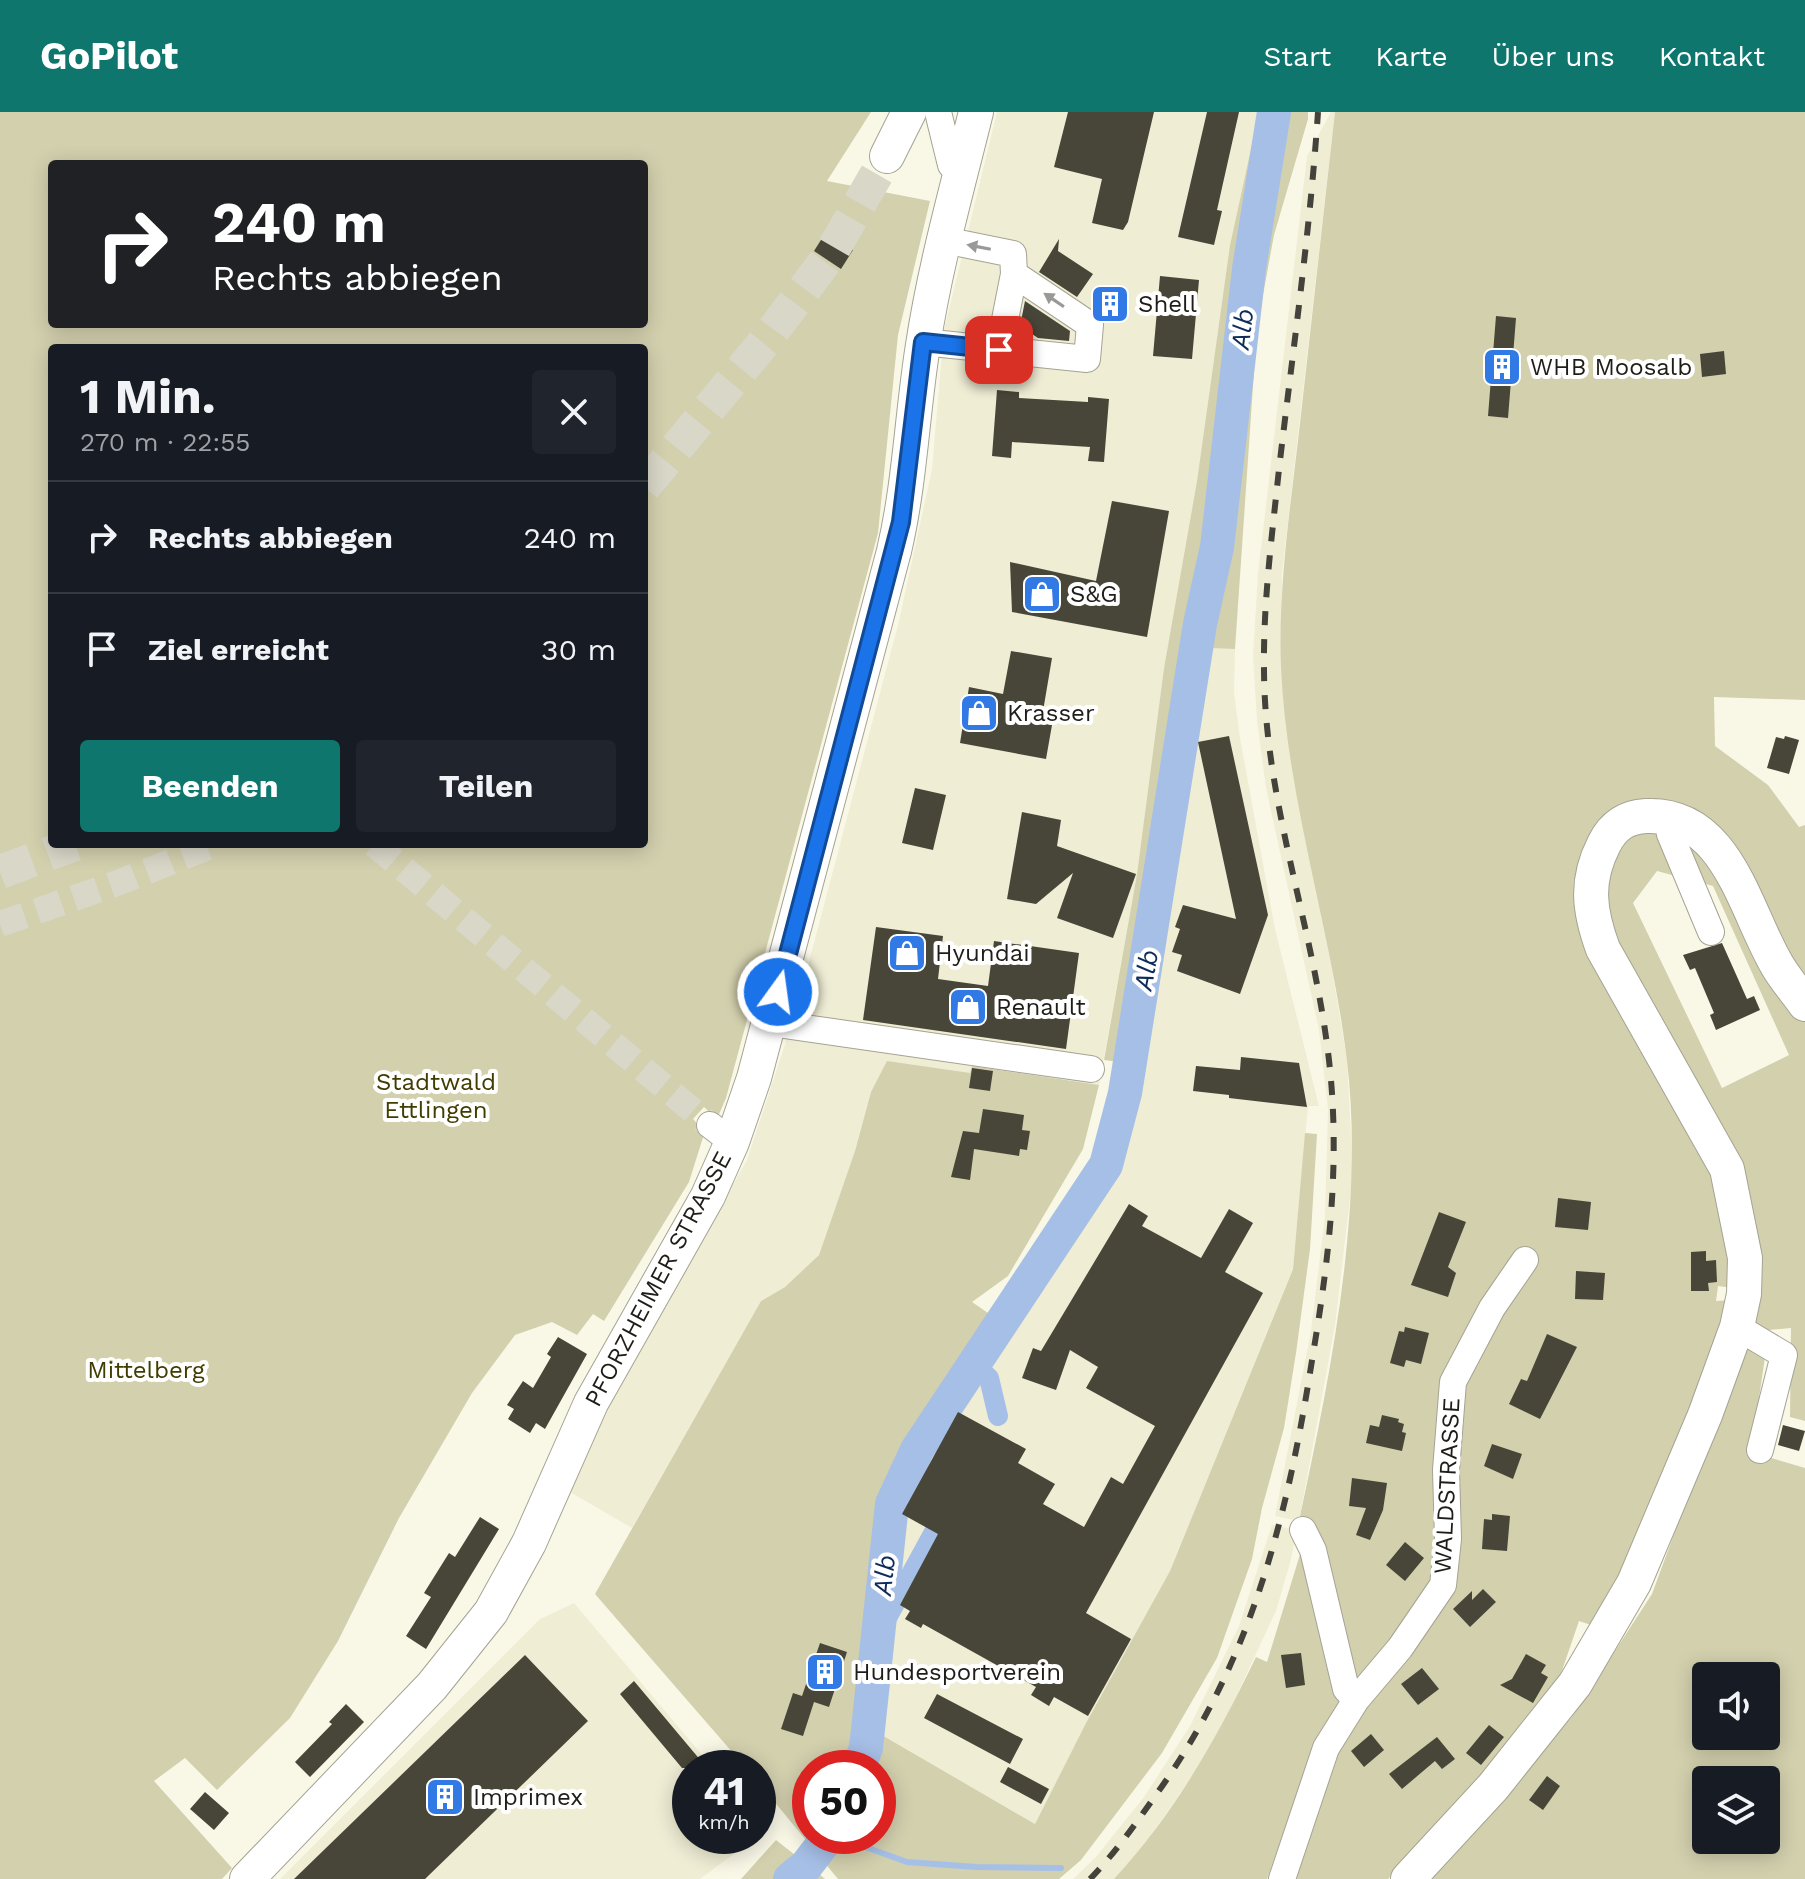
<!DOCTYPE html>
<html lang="de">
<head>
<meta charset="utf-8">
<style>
	:root { --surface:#171b24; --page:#20242c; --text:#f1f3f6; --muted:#9ea1a6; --line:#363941; --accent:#0f766e }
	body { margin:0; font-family:"Work Sans",sans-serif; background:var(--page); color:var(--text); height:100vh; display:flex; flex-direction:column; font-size:30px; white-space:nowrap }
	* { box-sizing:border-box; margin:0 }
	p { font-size:26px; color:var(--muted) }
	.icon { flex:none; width:44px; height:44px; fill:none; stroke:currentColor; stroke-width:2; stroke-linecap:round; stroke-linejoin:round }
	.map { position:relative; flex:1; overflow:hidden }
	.panel { position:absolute; left:48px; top:232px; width:600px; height:504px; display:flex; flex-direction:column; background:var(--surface); border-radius:8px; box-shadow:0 4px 20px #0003 }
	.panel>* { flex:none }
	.hud { position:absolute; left:48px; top:48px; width:600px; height:168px; border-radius:8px; box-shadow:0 4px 20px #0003; background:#202124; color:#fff; overflow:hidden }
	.controls { position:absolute; left:1692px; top:1550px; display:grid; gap:16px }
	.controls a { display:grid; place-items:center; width:88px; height:88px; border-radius:8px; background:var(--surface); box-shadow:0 4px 20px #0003; font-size:40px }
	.speed { position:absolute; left:672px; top:1638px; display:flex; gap:16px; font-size:40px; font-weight:700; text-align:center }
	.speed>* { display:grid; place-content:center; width:104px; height:104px; border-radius:50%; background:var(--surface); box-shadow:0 4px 20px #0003; line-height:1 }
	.speed small { font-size:20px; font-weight:400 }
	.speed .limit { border:12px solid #d22; background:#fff; color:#111 }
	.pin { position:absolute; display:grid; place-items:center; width:68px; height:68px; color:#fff; margin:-34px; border-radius:16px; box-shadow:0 4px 12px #0006 }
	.me { position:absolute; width:88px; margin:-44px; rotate:14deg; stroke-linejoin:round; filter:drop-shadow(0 0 6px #0008) }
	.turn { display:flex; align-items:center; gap:28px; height:168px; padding:0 32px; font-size:36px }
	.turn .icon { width:104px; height:104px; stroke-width:2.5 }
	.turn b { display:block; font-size:56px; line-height:68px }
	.round { display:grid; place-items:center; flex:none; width:84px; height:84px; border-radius:8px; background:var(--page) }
	.headline { display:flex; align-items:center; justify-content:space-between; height:136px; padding:0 32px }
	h1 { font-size:48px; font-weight:700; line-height:60px }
	.cta { display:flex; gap:16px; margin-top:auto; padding:16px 32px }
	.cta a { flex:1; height:92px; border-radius:8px; background:var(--accent); color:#fff; font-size:32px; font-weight:700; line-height:92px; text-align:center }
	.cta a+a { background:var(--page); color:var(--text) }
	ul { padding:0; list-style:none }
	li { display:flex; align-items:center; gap:24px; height:112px; padding:0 32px; border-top:2px solid var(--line) }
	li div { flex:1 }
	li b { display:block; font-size:30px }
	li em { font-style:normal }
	header { display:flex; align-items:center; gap:48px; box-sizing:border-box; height:112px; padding:0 40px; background:var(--accent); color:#fff }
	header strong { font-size:38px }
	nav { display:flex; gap:44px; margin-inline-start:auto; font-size:28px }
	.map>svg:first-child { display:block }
</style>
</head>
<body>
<header>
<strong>GoPilot</strong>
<nav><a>Start</a><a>Karte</a><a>Über uns</a><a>Kontakt</a></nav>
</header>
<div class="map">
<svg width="1805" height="1767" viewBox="0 0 1805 1767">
	<rect width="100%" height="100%" fill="#f9f8e7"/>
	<path fill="#efedd4" d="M997,0H1259L1230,133L1197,369L1164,556L1137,762L1099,973L972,954L971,961L871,980L855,1039L819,1143L785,1175L761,1189L632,1416L570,1380L604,1299L747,1048L796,899L899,509L932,357L944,218Z
		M1331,0H1335L1282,462L1281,552L1347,948L1353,1060L1335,1214L1299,1409L1275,1404L1311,1219L1325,1104L1328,997L1319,918L1266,676L1257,608L1253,544L1258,462L1307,44Z
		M1212,535L1235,537L1234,580L1240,626L1275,817L1319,994H1308L1293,1156L1170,1459L1086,1611L1035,1712L880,1622L893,1542V1524L884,1520L896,1398L954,1295L1117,1058L1144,953Z
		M1272,1413L1297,1418L1290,1451L1276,1499L1214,1632L1141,1738L1114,1767H1073L1095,1746L1144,1685L1190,1614L1239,1514Z
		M574,1491L713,1656H690V1724H758L700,1767H280L540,1507Z"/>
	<path fill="#d3d0ae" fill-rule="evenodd" d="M0,0H871L827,69L930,89L898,223L878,421L726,986L717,1007L704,995L693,1007L705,1019L689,1070L604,1209L593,1202L577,1223L552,1210L515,1223L472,1281L399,1406L338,1529L290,1606L217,1678L185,1646L154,1669L232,1756L222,1767H0ZM52,52H644V212H52ZM52,236H644V732H52Z
		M1259,0H1308V7L1274,123L1257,216L1235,537L1211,536L1144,953L1104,948L1137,762L1164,556L1197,369L1230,133Z
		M1335,0H1805V588L1714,585L1715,634L1768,673L1799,715L1805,713V1309L1790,1305L1791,1216L1769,1218L1751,1340L1805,1356V1767H1429L1572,1605L1652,1482L1745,1229L1733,1176L1718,1174L1716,1189L1731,1188L1724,1216L1613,1483L1594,1514L1579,1509L1556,1576L1467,1682L1388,1767H1293L1323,1618L1317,1625L1267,1767H1114C1175,1701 1217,1626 1256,1545L1267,1550L1309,1413L1299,1409C1330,1264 1365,1098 1347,949C1331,816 1287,689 1281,555C1278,476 1290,398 1299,320C1311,213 1323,107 1335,0ZM1657,759L1713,774L1789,943L1722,976L1633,791ZM1706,1564H1766V1624H1706ZM1706,1668H1766V1728H1706Z
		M887,949L970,961L972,954L1099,973L1083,1037L1008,1164L972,1190L988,1201L976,1236L919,1321L882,1390L868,1529L893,1542L880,1622L1035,1712L1086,1611L1170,1459L1293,1157L1305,1021L1317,1022L1310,1137L1296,1241L1284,1316L1262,1396L1252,1447L1217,1546L1162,1641L1081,1748L1059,1767H838L758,1670V1656H746L595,1482L761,1189L785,1175L819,1143L855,1039L871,980ZM810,1656H878V1724H810Z
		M776,1728L818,1761L825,1767H741Z"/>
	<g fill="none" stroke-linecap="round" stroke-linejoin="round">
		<path stroke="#a6bfe6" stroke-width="6" d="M835,1724L907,1750L976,1755L1061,1756"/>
		<path stroke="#a6bfe6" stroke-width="20" d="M975,1253L989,1266L998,1304
			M880,1509L887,1506L934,1420"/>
		<path stroke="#a6bfe6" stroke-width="34" d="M858,1656L866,1636L892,1392L917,1338L1106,1053L1125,981L1200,512L1217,435L1249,157L1274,0
			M790,1767L806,1754L829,1724"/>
	</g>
	<path fill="#474638" d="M1068,0H1154L1128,110L1123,118L1092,111L1102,67L1054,55Z
		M1207,0H1239L1217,98L1222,99L1214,133L1178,125Z
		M826,120L853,138L841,157L814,139Z
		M1059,127L1058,139L1093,162L1077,185L1039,160Z
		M1160,164L1199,168L1192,247L1153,244Z
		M1105,175L1120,178L1114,208L1104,206L1100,201Z
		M1025,189L1070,219L1069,229L1038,226L1020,214Z
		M1496,204L1516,206L1508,306L1488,304Z
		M1724,239L1726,262L1702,265L1700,242Z
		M997,278L1019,280V286L1088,290V285L1109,287L1104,350L1088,349L1090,335L1012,330L1011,346L992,344Z
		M1112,389L1169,399L1147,525L1012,500L1010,450L1096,469Z
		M1011,539L1052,546L1041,611L1052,613L1046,647L960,631L969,575L1003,582Z
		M1229,624L1268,803L1240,882L1177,859L1182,843L1172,840L1180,817L1175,815L1183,793L1236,807L1198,630Z
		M1785,624L1799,628L1789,662L1767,656L1776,625L1784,627Z
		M915,676L946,683L933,738L902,731Z
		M1022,700L1061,708L1057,734L1136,762L1113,826L1057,806L1073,761L1036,792L1007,787Z
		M876,815L943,824L938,867L988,874L994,829L1079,841L1066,937L863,908Z
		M1722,831L1747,887L1754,884L1760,898L1716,918L1710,903L1714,901L1695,856L1690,858L1683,843Z
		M1241,945L1299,951L1307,995L1229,986V983L1193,979L1196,954L1240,958Z
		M972,956L993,959L990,979L969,976Z
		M983,997L1024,1003L1022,1018L1030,1019L1027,1038L1020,1037L1019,1044L974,1037L970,1068L951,1065L963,1019L979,1021Z
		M1558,1086L1591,1090L1588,1118L1555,1115Z
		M1129,1092L1148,1104L1142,1114L1201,1146L1229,1097L1253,1111L1225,1160L1263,1181L1086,1501L1131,1527L1088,1604L1054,1585L1049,1594L1031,1583L1036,1575L923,1512L921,1516L905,1507L910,1499L900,1493L938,1422L902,1402L958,1300L1026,1337L1018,1351L1055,1372L1043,1392L1084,1415L1111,1365L1123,1372L1155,1314L1086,1276L1098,1255L1070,1238L1056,1278L1022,1266L1033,1236L1041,1239Z
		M1439,1100L1466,1110L1448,1155L1456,1161L1448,1185L1411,1173Z
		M1706,1139V1149L1716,1148L1717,1170L1708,1171L1709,1179H1691V1140Z
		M1576,1159L1605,1161L1603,1188L1575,1187Z
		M1405,1215L1429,1221L1421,1252L1406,1248L1404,1255L1390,1251L1399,1219L1404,1220Z
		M1547,1222L1577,1235L1540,1307L1509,1292L1521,1267L1527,1269Z
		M558,1225L587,1242L545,1317L536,1311L530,1321L508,1307L514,1297L507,1293L523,1269L533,1276L551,1245L547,1242Z
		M1382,1303L1399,1307L1398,1310L1404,1312L1402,1320L1406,1321L1402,1339L1366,1331L1370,1313L1379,1315Z
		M1783,1313L1805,1319L1799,1339L1778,1333Z
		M1492,1332L1522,1342L1513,1367L1484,1354Z
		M1352,1366L1387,1371L1383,1398L1370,1428L1356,1423L1366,1396L1349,1394Z
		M1492,1402L1510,1404L1507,1439L1482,1437L1484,1407L1492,1408Z
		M480,1405L499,1417L426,1537L406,1524L431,1485L424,1481L449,1441L455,1445Z
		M1405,1430L1424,1446L1405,1469L1386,1453Z
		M1483,1477L1496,1490L1470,1515L1453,1497L1472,1479V1488Z
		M820,1531L847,1540L829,1595L814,1590L803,1624L781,1617L793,1581L802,1584Z
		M1301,1541L1305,1573L1286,1576L1281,1543Z
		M1526,1542L1546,1553L1541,1561L1548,1565L1533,1591L1500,1573L1512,1567Z
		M525,1543L588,1609L425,1767H294Z
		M1422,1556L1439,1577L1418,1593L1401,1572Z
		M634,1569L707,1656H682L620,1582Z
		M937,1582L1023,1627L1010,1652L924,1606Z
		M346,1592L364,1610L310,1665L295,1650L332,1612L329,1610Z
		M1489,1613L1504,1625L1481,1653L1466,1641Z
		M1371,1622L1384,1638L1364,1655L1351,1639Z
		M1437,1625L1455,1647L1442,1657L1435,1649L1402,1677L1389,1662Z
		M1008,1655L1049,1677L1041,1692L1000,1670Z
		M1547,1664L1560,1674L1543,1698L1529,1688Z
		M205,1680L229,1701L214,1718L190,1697Z"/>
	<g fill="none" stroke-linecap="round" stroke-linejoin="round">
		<path stroke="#d8d7c8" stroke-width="26" stroke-dasharray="26 13" stroke-linecap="butt" d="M374,732L710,1013
			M0,812L112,773L216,732"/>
		<path stroke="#d8d7c8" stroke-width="34" stroke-dasharray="34 17" stroke-linecap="butt" d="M644,375L766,228L830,143L887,44
			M0,760L75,732"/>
		<defs>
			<path id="minor" d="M938,0L951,53L961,60
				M944,128L1013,142L1014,162
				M923,230L1087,247L1090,213L1014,162L999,238
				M1666,703L1670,722L1711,820
				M770,911L1091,957
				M710,1013L732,1030
				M1737,1215L1784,1243L1760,1338
				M1303,1418L1313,1438L1346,1577L1356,1588
				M1282,1767L1326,1636L1356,1588L1400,1536L1443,1473L1448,1427L1446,1358L1453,1270L1492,1196L1525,1148"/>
			<path id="major" d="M887,44L909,0
				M247,1767L432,1574L491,1500L529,1431L591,1291L708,1084L732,1030L754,966L894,439C910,371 912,302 923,233C935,154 957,77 976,0
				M1408,1767L1493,1675L1575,1572L1634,1471L1705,1303L1737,1215L1744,1182L1745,1146L1727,1057L1603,837C1589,799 1585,769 1604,732C1613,714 1626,705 1646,704C1727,700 1744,797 1777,853C1785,867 1796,879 1805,892"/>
		</defs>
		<use href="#minor" stroke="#a5a393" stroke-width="28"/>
		<use href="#major" stroke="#a5a393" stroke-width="36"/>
		<use href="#minor" stroke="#fff" stroke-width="26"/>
		<use href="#major" stroke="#fff" stroke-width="34"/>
		<path stroke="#43423b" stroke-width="6" stroke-dasharray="14 14" stroke-linecap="butt" d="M1090,1767C1116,1740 1136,1711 1158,1680C1253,1546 1288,1403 1313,1242C1330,1141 1341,1042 1328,940C1312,811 1265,690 1264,559C1263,491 1272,424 1279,357C1293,238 1310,119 1318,0"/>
	</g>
	<defs><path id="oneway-solid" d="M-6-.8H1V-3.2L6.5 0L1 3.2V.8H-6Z" transform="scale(2)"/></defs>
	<g fill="#9a9997">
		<use href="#oneway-solid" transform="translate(979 135) rotate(-169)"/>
		<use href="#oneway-solid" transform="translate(1054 188) rotate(-146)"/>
	</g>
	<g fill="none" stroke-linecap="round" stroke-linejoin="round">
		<defs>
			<path id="route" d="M778,880L901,410L923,230L999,238"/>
		</defs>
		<use href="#route" stroke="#114b97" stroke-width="20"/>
		<use href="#route" stroke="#1a73e8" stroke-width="14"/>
	</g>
	<defs>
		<symbol id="building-square" viewBox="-11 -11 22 22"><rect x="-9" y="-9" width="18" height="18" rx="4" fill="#317ae6" stroke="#fff"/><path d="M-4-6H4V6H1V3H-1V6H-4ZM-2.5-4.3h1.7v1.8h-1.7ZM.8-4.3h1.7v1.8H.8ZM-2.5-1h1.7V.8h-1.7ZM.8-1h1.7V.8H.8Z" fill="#fff"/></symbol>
		<symbol id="shop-square" viewBox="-11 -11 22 22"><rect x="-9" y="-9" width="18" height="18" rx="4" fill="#317ae6" stroke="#fff"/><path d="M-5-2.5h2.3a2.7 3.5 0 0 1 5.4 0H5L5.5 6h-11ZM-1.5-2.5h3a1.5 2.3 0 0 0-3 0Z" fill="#fff"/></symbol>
	</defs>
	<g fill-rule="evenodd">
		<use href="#building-square" x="1088" y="170" width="44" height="44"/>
		<use href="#building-square" x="1480" y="233" width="44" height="44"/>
		<use href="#shop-square" x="1020" y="460" width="44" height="44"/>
		<use href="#shop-square" x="957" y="579" width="44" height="44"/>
		<use href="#shop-square" x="885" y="819" width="44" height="44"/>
		<use href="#shop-square" x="946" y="873" width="44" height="44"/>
		<use href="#building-square" x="803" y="1538" width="44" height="44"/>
		<use href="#building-square" x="423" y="1663" width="44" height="44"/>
	</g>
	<g text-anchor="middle" stroke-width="8" stroke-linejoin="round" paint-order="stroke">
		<g font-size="24" fill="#1e1d17" stroke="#fff" text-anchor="start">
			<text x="1138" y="200">Shell</text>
			<text x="1530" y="263">WHB Moosalb</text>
			<text x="1070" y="490">S&amp;G</text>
			<text x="1007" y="609">Krasser</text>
			<text x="935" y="849">Hyundai</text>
			<text x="996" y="903">Renault</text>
			<text x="853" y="1568">Hundesportverein</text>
			<text x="473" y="1693">Imprimex</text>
		</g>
		<g font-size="24" fill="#413c00" stroke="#fff">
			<text x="436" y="978">Stadtwald<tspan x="436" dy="28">Ettlingen</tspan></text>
			<text x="146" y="1266">Mittelberg</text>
		</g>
		<g font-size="24" fill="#1e1d17" stroke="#fff">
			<text transform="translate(658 1167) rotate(-62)" y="8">PFORZHEIMER STRASSE</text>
			<text transform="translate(1447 1374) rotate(-87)" y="8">WALDSTRASSE</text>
		</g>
		<g font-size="26" font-style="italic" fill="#0d2c5b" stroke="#fff">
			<text transform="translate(1242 217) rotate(-83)" y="9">Alb</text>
			<text transform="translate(1146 858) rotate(-80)" y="9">Alb</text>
			<text transform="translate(884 1463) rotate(-84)" y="9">Alb</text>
		</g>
	</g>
</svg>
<div class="controls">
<a><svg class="icon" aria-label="sound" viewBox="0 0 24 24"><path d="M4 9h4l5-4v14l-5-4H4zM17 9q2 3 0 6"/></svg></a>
<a><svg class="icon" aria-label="layers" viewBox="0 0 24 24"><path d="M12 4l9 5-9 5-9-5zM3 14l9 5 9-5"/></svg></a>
</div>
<div class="speed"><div>41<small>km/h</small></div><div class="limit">50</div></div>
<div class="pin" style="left:999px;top:238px;background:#d93025"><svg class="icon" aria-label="arrive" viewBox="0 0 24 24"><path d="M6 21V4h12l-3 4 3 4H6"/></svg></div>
<svg class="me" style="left:778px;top:880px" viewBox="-20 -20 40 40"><circle r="17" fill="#1a73e8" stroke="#fff" stroke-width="3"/><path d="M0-11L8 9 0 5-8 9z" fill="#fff"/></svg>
<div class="hud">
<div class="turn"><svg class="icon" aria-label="right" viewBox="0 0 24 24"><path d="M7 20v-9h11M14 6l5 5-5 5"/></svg><div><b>240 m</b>Rechts abbiegen</div></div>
</div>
<section class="panel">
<div class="headline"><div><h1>1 Min.</h1><p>270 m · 22:55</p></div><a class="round"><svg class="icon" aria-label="close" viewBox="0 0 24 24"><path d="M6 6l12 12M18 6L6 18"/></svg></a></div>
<ul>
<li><svg class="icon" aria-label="right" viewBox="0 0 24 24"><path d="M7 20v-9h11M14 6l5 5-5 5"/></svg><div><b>Rechts abbiegen</b></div><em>240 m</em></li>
<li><svg class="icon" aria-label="arrive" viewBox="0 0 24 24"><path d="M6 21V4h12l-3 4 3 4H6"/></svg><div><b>Ziel erreicht</b></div><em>30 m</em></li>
</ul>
<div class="cta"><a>Beenden</a><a>Teilen</a></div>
</section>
</div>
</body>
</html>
